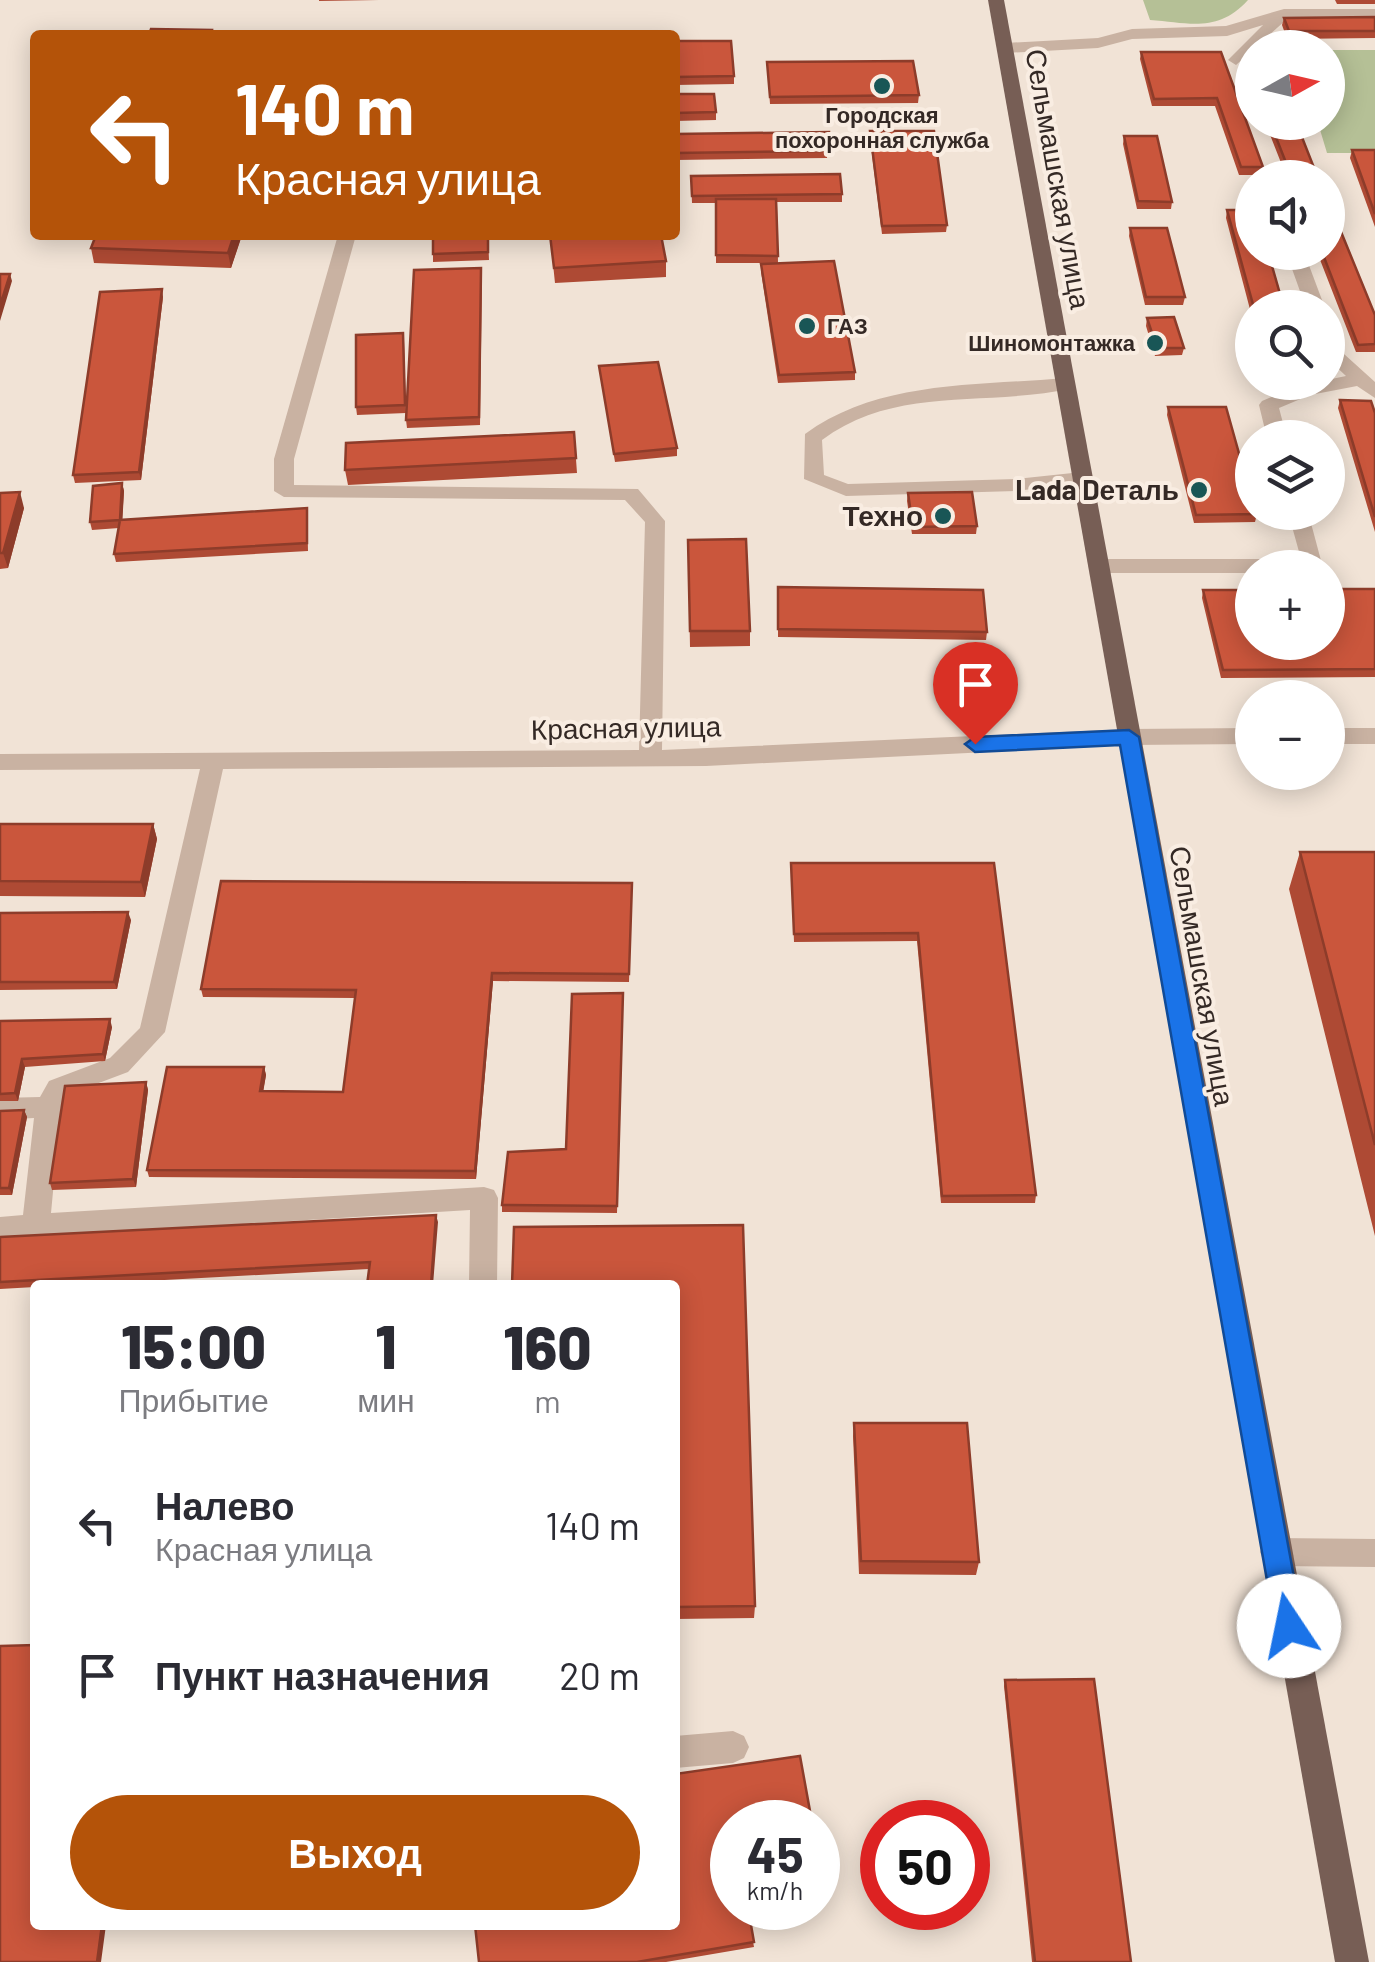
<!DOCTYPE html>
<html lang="ru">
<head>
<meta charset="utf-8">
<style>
	:root { --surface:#fff; --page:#f2f2f3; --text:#2b2b33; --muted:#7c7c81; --accent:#b45309 }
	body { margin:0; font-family:Barlow,sans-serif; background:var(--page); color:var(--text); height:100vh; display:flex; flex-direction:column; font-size:38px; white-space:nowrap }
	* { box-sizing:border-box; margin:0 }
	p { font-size:32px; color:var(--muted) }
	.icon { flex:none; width:55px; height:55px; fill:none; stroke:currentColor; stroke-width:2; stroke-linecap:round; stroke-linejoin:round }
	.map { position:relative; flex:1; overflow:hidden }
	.drawer { position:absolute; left:30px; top:1280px; width:650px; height:650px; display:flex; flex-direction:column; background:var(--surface); border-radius:10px; box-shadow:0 5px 25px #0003 }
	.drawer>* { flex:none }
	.guide { position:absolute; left:30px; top:30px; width:650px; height:210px; border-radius:10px; box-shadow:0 5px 25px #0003; background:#b45309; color:#fff; overflow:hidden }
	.needle { width:65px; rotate:82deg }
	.tools { position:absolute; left:1235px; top:30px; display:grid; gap:20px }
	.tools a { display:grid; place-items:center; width:110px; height:110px; border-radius:50%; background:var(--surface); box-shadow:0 5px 25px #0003; font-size:50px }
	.speed { position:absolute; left:710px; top:1800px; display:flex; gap:20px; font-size:50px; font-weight:700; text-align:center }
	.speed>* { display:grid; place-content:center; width:130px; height:130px; border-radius:50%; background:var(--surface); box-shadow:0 5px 25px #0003; line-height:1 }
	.speed small { font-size:25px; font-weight:400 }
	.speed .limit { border:15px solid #d22; background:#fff; color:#111 }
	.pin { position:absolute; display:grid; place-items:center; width:85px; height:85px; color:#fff; margin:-102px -42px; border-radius:50% 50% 50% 0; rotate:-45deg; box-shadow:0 0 10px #0007 }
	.pin .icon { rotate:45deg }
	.me { position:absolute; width:110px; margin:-55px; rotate:349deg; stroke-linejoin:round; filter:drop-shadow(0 0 8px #0008) }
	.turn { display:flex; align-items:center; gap:35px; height:210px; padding:0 40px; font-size:45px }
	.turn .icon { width:130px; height:130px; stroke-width:2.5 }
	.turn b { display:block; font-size:70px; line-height:85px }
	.eta { display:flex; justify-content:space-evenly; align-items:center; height:170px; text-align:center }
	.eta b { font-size:60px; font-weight:800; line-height:70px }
	.cta { display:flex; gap:20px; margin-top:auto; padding:20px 40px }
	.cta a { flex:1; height:115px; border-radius:60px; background:var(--accent); color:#fff; font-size:40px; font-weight:800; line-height:115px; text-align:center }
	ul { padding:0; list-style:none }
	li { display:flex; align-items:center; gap:30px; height:150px; padding:0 40px }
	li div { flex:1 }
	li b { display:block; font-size:38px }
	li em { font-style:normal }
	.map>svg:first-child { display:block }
</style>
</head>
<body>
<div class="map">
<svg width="1375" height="1962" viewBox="0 0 1375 1962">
	<rect width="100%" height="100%" fill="#f1e3d6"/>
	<path fill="#b5c096" d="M1143,0H1248C1218,33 1190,23 1150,20Z
		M1328,50H1375V153H1327L1318,123L1328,122Z"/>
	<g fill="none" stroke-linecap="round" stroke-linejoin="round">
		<path fill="#c9b2a2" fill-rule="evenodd" d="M1284,9H1375V19H1287L1236,65L1228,60L1263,25L1227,36L1132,39L1098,48L1005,53L997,48L1005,43L1098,38L1132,29L1226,26Z
			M338,235H356L294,459V485L638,489L665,521L662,750L1129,729L1252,728V744L1129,745L706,766L223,769L165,1032L128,1072L67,1095L61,1107L51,1213L484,1187L494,1190L498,1198L497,1285H469L470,1210L0,1239V1217L23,1215L34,1118L0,1120V1098L40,1097L49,1081L110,1058L140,1028L200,769L0,770V754L639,750L645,522L625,500L284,497L274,491V459Z
			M1286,252H1304L1325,308H1306Z
			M1328,331L1335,333L1344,354L1375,382V398L1357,386L1310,395L1279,408L1287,438H1267L1259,405L1262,401L1298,386L1346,376L1328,359Z
			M1065,378L1072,380V388C987,408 897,384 822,440L824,475L848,484L1016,479L1082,472L1092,478L1089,482L1016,491L846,496L804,479L805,434C879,380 977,386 1065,378Z
			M1288,512H1308L1323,568H1252V573H1099L1088,566L1099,559H1301Z
			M1328,728H1375V744H1328Z
			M1275,1538L1375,1539V1567L1275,1566L1264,1562L1260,1552L1264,1542Z
			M733,1731L744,1736L749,1747L744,1758L733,1763L675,1768V1736Z"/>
		<path fill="#775e55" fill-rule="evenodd" d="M988,0H1004L1369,1962H1335Z"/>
	</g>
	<path fill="#ae4a34" d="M319,0H379L319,1Z
		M1335,0H1375V4H1337Z
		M1375,17V38L1287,39L1282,25L1284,18Z
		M675,41L734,76V84L675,85Z
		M1141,52H1221L1263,167L1262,175H1239L1215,106H1152L1140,59Z
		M767,62L919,95L918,103L770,104Z
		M1248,67H1252V90L1247,75Z
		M675,94L716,112V120L675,121Z
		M1265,122H1296L1318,178H1287Z
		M870,131L947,225L946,232L882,234L870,139Z
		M829,132L827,158L675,160L676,134Z
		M1124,136L1172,202L1171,209H1137L1123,144Z
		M1352,150H1375V227L1350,158Z
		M691,176L842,194V202H777L778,263L855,372V380L778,383L761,272V264L777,263H716V203H692Z
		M1227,210L1284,308H1252V317L1226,218Z
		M1130,228L1185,297L1183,305H1145L1129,236Z
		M96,235H241V238L231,268L94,263L91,248Z
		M488,235L489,260L433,262V254Z
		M550,235H661L666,261V277L555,283Z
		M1317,252H1328L1375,315V352H1356Z
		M482,276L480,425L407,428L406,420Z
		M163,297L141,480L75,483L73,475Z
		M1147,318L1184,348L1182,355L1155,356L1146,326Z
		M404,341L406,413L357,415L356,407Z
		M599,366L677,448V456L615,462Z
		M1340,400L1375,413V532L1338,408Z
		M1168,407L1257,514L1255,522L1194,523L1167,415Z
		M574,432L577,473L348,485L345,470Z
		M122,483L124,491L122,520L307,508L308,551L116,562L114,554L119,528L92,530L90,522Z
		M0,493L24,508L8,568L0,569Z
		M908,493L977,526L976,534H912L907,501Z
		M688,540L750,631V646L690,647Z
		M778,587L987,632L986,640L778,637Z
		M1375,589V677L1221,678L1202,598L1203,590Z
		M0,824H153L157,839L145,897L0,896Z
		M1300,852H1375V1236L1289,889Z
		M791,863H994L1036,1195L1035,1203H941L917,941L794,942Z
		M632,883L629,982L493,981L476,1179L149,1177L147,1170L264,1067L266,1075L263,1091L343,1092L355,998L203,997L201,989Z
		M0,913L131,920L117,989L0,990Z
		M623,993L617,1213L502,1212V1205L566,1149Z
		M0,1021L112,1027L105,1061L25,1067L18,1101H0Z
		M146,1082L148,1090L136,1187L52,1190L50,1183Z
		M24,1110L27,1117L12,1195H0V1111Z
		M438,1222L369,1269L73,1285H35V1287L0,1289V1237Z
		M675,1285L755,1606L754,1618L675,1619Z
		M854,1423L979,1562L976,1575L859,1574L853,1436Z
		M1005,1680L1131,1962H1032L1004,1686Z
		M732,1822L754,1947L666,1962H479Z"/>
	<path fill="#8d3c2a" d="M234,235H241V238L231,268L228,253Z
		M10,274L12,281L0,321V306Z
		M162,289L163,297L141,480L139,472Z
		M122,483L124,491L122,528L120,520Z
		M20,492L24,508L8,568L3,553Z
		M153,824L157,839L145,897L141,882Z
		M128,912L131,920L117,989L114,982Z
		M492,973L493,981L476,1179L475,1171Z
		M110,1019L112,1027L105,1061L103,1054Z
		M22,1059L25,1067L18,1101L15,1093Z
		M264,1067L266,1075L262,1099L260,1091Z
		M146,1082L148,1090L136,1187L133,1179Z
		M24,1110L27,1117L12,1195L9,1188Z
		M436,1215L438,1222L433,1285H431Z
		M102,1925H106L101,1962H97Z"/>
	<path fill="#ca563c" stroke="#8d3c2a" stroke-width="2.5" d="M1375,17V31H1289L1284,18Z
		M151,29L212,30L211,35H149Z
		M675,41H731L734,76L675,77Z
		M1141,52H1221L1263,167H1241L1217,98L1154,99Z
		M913,61L919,95L770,97L767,62Z
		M675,94H714L716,112L675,113Z
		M1270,122H1296L1318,178H1292Z
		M870,131H934L947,225L882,226Z
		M829,132L828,151L675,153L676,134Z
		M1124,136H1157L1172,202L1138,201Z
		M1352,150H1375V214Z
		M840,174L842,194L692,196L691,176Z
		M716,199H776L778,256L716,255Z
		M1328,200L1375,315V344L1358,345L1322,252H1328Z
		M1227,210H1252V252H1268L1284,308H1254Z
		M1130,228H1167L1185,297H1146Z
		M96,235H234L228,253L91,248Z
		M433,235H488V252L433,254Z
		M550,235H661L666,261L554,268Z
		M834,261L855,372L779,375L761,264Z
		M481,268L479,417L406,420L414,270Z
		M0,274H10L0,306Z
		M162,289L139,472L73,475L100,292Z
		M1174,317L1184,348H1157L1147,318Z
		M403,333L405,405L356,407V335Z
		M658,362L677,448L614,454L599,366Z
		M1340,400L1371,401L1375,413V517Z
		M1168,407H1226L1252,500V512H1256L1257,514L1196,515Z
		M574,432L576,458L345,470L346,443Z
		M122,483L120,520L90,522L93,486Z
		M20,492L3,553H0V493Z
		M972,492L977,526L913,527L908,493Z
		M307,508V543L114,554L120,520Z
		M746,539L750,631H690L688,540Z
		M778,587L983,590L987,632L778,629Z
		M1328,589H1375V669L1223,670L1203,590H1252V642H1328Z
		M0,824H153L141,882L0,881Z
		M1300,852H1375V1145Z
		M791,863H994L1036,1195L942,1196L918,933L794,934Z
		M221,881L632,883L629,974L492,973L475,1171L147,1170L167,1067H264L260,1091L343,1092L356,990L201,989Z
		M128,912L114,982H0V913Z
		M623,993L617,1206L502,1205L508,1152L566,1149L572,994Z
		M110,1019L103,1054L22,1059L15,1093L0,1094V1021Z
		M146,1082L133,1179L50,1183L65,1086Z
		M24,1110L9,1188H0V1111Z
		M436,1215L431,1285H367L370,1262L0,1282V1237Z
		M743,1225L755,1606L675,1607V1285H512L514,1227Z
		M854,1423H967L979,1562L861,1561Z
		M35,1645V1925H102L97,1962H0V1646Z
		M1094,1679L1131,1962H1035L1005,1680Z
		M800,1756L812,1822H732V1908H748L754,1942L637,1962H479L475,1925H675V1774Z"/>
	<path fill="#1a73e8" stroke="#114b97" stroke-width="2.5" d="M1129,730L1139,737L1303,1626L1299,1636L1289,1640L1279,1636L1275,1626L1120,745L975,752L965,744L975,737Z"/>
	<g fill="#195656" stroke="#f9ede2" stroke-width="4">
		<circle cx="882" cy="86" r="10"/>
		<circle cx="807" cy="326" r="10"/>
		<circle cx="1155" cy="343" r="10"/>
		<circle cx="1199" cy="490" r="10"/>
		<circle cx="943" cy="516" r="10"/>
	</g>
	<g text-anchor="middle" stroke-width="8" stroke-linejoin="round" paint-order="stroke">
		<g font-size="22" font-weight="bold" fill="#342925" stroke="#f9ede2">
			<text x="882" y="123">Городская<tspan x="882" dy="25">похоронная служба</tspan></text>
			<text x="827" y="334" text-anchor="start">ГАЗ</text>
			<text x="1135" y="351" text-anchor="end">Шиномонтажка</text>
		</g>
		<g font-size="28" fill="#342925" stroke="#f9ede2">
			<text transform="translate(1058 179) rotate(80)" y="10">Сельмашская улица</text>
			<text transform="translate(626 728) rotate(-1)" y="10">Красная улица</text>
			<text transform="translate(1202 976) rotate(80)" y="10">Сельмашская улица</text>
		</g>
		<g font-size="28" font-weight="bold" fill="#342925" stroke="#f9ede2" text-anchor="end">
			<text x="1179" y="500">Lada Dеталь</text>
			<text x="923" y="526">Техно</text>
		</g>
	</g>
</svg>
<div class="tools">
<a><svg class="needle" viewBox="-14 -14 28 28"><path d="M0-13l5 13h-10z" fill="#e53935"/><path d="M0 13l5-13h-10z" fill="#7c7c81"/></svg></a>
<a><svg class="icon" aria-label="sound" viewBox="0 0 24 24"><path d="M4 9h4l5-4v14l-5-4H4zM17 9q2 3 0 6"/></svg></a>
<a><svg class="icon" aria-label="search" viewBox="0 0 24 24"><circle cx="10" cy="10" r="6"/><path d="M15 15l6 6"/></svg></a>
<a><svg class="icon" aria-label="layers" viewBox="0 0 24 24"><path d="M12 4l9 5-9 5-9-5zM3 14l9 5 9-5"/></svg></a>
<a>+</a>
<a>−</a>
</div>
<div class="speed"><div>45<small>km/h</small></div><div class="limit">50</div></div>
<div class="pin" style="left:975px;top:744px;background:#d93025"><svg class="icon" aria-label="arrive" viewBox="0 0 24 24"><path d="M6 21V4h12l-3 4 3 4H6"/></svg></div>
<svg class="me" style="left:1289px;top:1626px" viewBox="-20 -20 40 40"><circle r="19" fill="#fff"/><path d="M0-13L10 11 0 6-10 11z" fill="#1a73e8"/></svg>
<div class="guide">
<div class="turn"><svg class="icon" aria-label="left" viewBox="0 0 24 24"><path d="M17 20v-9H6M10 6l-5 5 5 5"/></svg><div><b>140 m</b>Красная улица</div></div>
</div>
<section class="drawer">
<div class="eta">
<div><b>15:00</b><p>Прибытие</p></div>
<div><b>1</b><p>мин</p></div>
<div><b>160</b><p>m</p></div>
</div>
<ul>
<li><svg class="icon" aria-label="left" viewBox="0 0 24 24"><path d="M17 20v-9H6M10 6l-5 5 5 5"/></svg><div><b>Налево</b><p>Красная улица</p></div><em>140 m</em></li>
<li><svg class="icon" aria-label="arrive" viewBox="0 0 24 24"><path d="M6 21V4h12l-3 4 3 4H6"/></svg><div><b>Пункт назначения</b></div><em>20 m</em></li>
</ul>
<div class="cta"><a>Выход</a></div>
</section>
</div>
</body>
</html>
